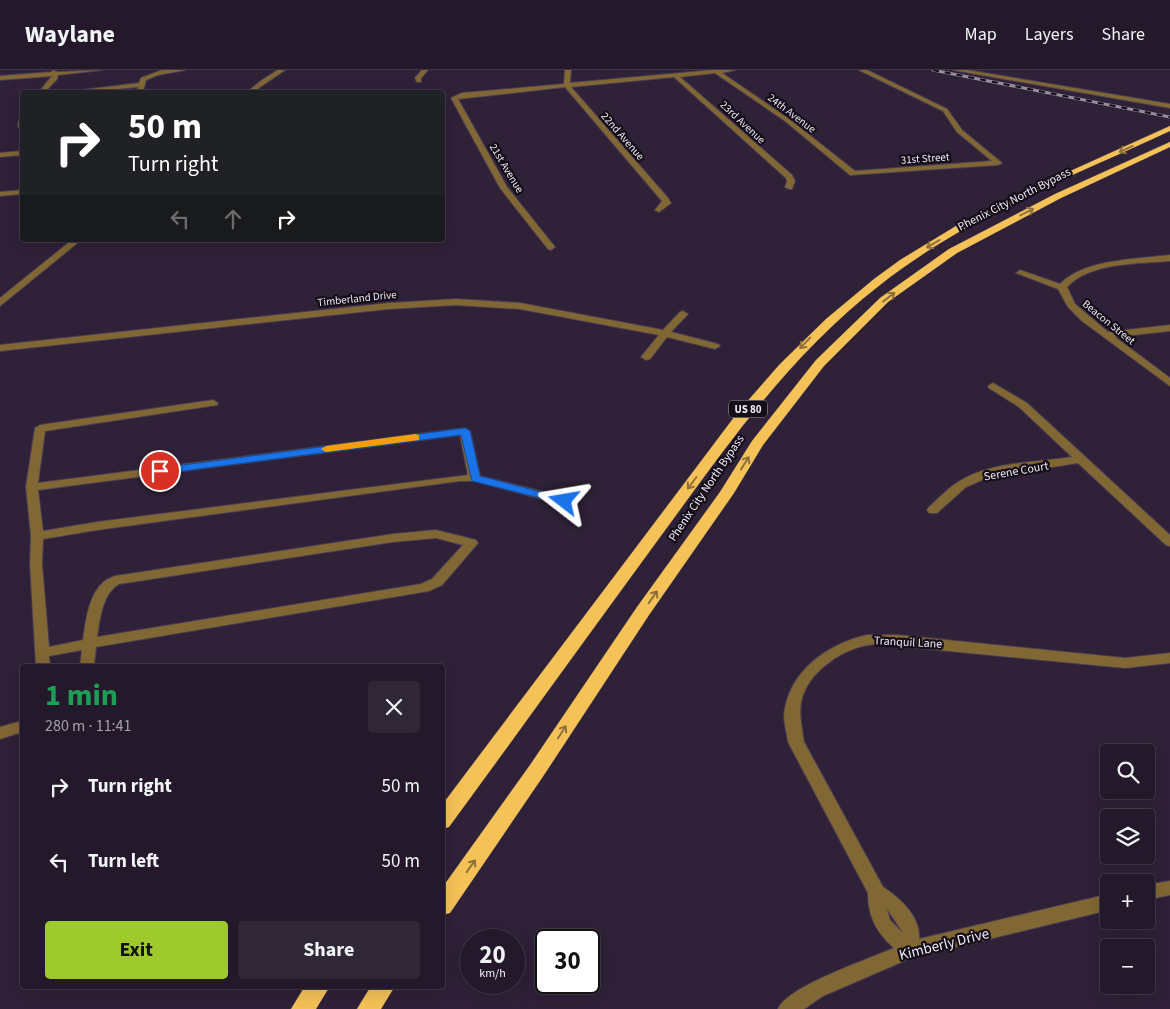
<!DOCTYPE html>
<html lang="en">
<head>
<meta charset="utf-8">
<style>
	:root { --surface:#23192a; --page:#2f2636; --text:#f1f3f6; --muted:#a3a0a8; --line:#403847; --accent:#9eca2e }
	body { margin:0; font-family:"Source Sans 3",sans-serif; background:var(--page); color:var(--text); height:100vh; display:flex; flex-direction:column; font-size:19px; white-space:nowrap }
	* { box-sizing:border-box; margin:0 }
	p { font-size:16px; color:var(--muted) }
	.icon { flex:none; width:28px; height:28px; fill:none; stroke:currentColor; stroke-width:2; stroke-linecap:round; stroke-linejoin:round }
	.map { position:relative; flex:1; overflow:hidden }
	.panel { position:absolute; left:20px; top:594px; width:425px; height:325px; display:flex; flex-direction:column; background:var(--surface); border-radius:5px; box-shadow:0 5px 20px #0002,0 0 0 1px var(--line) }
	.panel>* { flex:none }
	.guide { position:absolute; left:20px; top:20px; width:425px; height:152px; border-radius:5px; box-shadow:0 5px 20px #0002,0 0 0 1px var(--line); background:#202124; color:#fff; overflow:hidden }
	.buttons { position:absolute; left:1100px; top:674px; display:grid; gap:10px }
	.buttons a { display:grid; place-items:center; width:55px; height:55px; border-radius:5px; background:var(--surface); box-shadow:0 5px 20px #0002,0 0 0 1px var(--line); font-size:25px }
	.speed { position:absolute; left:460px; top:859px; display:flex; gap:10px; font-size:25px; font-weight:700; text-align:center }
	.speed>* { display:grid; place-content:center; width:65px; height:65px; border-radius:50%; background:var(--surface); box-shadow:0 5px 20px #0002,0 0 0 1px var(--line); line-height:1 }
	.speed small { font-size:12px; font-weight:400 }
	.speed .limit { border:2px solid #111; border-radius:8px; background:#fff; color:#111 }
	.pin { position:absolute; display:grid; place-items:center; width:42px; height:42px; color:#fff; margin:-21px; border:2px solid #fff; border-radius:50%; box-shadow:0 1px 5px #0007 }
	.me { position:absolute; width:55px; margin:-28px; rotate:284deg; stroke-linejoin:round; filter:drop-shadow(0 0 4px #0008) }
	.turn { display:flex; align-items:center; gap:18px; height:105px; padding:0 25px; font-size:22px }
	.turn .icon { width:65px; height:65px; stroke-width:2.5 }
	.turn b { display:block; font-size:35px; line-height:42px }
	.lanes { display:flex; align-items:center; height:48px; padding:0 25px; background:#0003; justify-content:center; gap:25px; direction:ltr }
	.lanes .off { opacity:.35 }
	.round { display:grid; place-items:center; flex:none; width:52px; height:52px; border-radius:5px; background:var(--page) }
	.summary { display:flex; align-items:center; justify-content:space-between; height:85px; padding:0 25px }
	h1 { font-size:30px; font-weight:700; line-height:38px; color:#1e9e55 }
	.primary-button { display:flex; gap:10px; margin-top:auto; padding:10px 25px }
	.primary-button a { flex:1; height:58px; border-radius:5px; background:var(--accent); color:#111; font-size:20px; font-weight:700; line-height:58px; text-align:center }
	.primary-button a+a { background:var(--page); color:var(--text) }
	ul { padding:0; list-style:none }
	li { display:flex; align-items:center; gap:15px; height:75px; padding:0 25px }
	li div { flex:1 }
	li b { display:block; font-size:19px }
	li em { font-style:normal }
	header { display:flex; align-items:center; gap:30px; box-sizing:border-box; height:70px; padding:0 25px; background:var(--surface); border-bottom:1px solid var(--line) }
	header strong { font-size:24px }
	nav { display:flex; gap:28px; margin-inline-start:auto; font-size:18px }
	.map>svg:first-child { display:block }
</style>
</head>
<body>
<header>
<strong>Waylane</strong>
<nav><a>Map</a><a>Layers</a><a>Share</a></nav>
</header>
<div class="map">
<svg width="1170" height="939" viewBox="0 0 1170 939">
	<rect width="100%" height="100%" fill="#2f2138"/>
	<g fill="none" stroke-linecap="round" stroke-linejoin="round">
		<defs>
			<path id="minor" d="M52,0L58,2L102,0L58,5L57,9L45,22H39L52,6L0,10V6L52,2Z
				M162,0H185L158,5L146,10L143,22H137L138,17L85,22L82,20L139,13L141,8Z
				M278,0H285L253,22H247L262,10Z
				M422,0H428L421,8V12H417L415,8Z
				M565,0H571L570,13L713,0H735L722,3L789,49L855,101L992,91L957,62L943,41L859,0H867L947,39L962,60L1002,93L998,95L850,105L785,51L715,3L680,7L792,105L795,111L792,119H789L785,117L787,111L786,108L674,7L571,17L668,128L671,133L659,142L655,140L662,131L565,17L458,29L507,117L555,177L551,180L548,179L500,118L451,28L462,23L564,14Z
				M953,0H967L1170,34V38Z
				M22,48V57H18L19,50Z
				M22,81V85L0,87V83Z
				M22,120V124L0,126V122Z
				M72,170H81L0,236V228Z
				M1170,185V191C1137,194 1091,192 1067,217L1075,234L1108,262L1170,255V261L1115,267L1170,308V316L1082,251L1068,237L1058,219L1016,203L1020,200L1060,214C1084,189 1137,189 1170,185Z
				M456,229L520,233L663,260L680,242L683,241L688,244L671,262L718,274L720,276L715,279L667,267L650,289L646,290L641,287L659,265L520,239L456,235L389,239L0,281V275L389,233Z
				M993,313L1027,333L1170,465V476L1166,475L1078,393L989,407L966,417L937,443H929L927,440L929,437C938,429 947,419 958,412C991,391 1035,393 1072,387L1019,337L989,318L988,316Z
				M213,330L218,333L217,335L45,361L38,413L465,358L470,361L480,406L568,428L570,431L564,435L475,411H460L97,460L43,469L42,494L49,577L83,570C86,548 90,513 115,506L393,464L436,460L476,470L478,473L442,515L429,521L96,577L94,596H80L82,580L49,586L50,596H36L30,494L31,466L26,417L35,358L40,355ZM460,365L468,405L97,452L43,461L38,420ZM436,468L463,475L432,509L421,514L97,567C100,549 102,524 119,514L393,472Z
				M867,565H898L1125,588L1170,583V593L1125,598L876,574C845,576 806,602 801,633C799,647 802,658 804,672L883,817C900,828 921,847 919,869L1109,824V840L911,888L823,926L804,939H778C788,916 869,889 894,878C876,862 868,846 868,823L788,672C787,663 784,654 784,645C788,602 827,574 867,565ZM887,839L902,861V862L890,850Z
				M22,651V662L0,669V657Z
				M1170,811V825L1146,830V815Z"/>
			<path id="highway" d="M1170,56V61C1071,107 966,147 880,215C787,287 724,380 655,474C586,568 518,663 449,757L442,759V735L738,342L780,294L826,249L874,209L900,190L956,156L1046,112Z
				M1170,72V77L1061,128L957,183L888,232L824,296L763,375L734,423L649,545L544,705L450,843L442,845V818L530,695L637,537L720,422L752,371L816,290L880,228L949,179L1055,124Z
				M305,916H330L316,939H291Z
				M371,916H395L381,939H357Z"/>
		</defs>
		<use href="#minor" stroke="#4a3d53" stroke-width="2"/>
		<use href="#highway" stroke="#4a3d53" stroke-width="1"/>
		<use href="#minor" fill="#816734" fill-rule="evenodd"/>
		<use href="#highway" fill="#f5c257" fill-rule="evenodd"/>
		<defs>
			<path id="rail" d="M933,0L1170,47"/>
		</defs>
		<use href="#rail" stroke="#988d9f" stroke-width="3"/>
		<use href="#rail" stroke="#140e18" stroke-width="2" stroke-dasharray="6" stroke-linecap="butt"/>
	</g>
	<defs><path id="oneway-shaft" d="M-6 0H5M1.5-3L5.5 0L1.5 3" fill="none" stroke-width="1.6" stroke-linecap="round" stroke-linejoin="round" transform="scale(1.25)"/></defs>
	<g stroke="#90713b">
		<use href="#oneway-shaft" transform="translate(1126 79) rotate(155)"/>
		<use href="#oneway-shaft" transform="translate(1027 142) rotate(-27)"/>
		<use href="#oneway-shaft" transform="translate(933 174) rotate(149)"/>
		<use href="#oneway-shaft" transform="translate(889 227) rotate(-38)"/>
		<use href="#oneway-shaft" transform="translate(805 273) rotate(134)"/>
		<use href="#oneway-shaft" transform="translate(745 393) rotate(-58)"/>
		<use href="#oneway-shaft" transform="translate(692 413) rotate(127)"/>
		<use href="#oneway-shaft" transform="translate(653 527) rotate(-55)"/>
		<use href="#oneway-shaft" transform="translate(562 662) rotate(-57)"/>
		<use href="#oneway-shaft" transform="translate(471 796) rotate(-55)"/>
	</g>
	<path fill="#1a73e8" stroke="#114b97" d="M465,358L470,361L480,406L568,429L569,431L568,433L564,434L472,411L461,365L160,404L154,401L160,398Z"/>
	<path fill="#f59e0b" d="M415,364L419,365V370L326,382L321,379L326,376Z"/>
	<g text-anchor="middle" stroke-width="4.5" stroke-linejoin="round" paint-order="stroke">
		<g font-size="11" fill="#f0e8f7" stroke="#140e18">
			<text transform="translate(792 43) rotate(37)" y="4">24th Avenue</text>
			<text transform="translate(743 52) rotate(43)" y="4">23rd Avenue</text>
			<text transform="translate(623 66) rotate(49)" y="4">22nd Avenue</text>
			<text transform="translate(925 88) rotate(-4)" y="4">31st Street</text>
			<text transform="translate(507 98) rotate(59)" y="4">21st Avenue</text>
			<text transform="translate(357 228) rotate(-6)" y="4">Timberland Drive</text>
			<text transform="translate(1109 252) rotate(39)" y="4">Beacon Street</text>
		</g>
		<rect fill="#140e18" stroke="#aea7b4" stroke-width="1" x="729" y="330.5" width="38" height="17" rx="4"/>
		<g font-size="11" font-weight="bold" fill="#f0e8f7">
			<text x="748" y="343">US 80</text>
		</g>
		<g font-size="12" fill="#f0e8f7" stroke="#140e18">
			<text transform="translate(1014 129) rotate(-27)" y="4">Phenix City North Bypass</text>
			<text transform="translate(1016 401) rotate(-10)" y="4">Serene Court</text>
			<text transform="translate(706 418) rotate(-56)" y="4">Phenix City North Bypass</text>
			<text transform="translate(908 572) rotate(3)" y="4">Tranquil Lane</text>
		</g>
		<g font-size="15" fill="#f0e8f7" stroke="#140e18">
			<text transform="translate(944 874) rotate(-14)" y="5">Kimberly Drive</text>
		</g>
	</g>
</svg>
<div class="buttons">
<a><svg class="icon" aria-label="search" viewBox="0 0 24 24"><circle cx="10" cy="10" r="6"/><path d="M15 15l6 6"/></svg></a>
<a><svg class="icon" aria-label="layers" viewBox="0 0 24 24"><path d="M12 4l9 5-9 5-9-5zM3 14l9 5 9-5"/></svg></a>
<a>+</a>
<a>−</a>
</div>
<div class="speed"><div>20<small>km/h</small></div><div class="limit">30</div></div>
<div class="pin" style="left:160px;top:401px;background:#d93025"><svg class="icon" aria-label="arrive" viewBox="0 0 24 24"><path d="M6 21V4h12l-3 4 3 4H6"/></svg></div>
<svg class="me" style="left:564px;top:431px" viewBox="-20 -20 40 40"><path d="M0-17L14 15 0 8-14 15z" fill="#1a73e8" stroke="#fff" stroke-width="4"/></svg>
<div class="guide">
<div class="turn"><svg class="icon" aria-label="right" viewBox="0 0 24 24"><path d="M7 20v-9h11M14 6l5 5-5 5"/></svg><div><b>50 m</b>Turn right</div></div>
<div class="lanes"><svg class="icon off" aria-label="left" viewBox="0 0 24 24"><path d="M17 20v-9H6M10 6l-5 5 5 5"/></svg><svg class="icon off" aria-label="ahead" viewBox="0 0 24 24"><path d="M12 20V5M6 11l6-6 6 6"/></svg><svg class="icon" aria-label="right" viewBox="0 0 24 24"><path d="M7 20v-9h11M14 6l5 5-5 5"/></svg></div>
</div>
<section class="panel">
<div class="summary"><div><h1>1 min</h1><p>280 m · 11:41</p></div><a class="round"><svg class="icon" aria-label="close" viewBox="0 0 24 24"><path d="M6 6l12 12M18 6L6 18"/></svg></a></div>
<ul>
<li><svg class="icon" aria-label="right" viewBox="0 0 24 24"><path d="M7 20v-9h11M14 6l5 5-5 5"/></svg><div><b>Turn right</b></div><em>50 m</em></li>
<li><svg class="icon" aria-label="left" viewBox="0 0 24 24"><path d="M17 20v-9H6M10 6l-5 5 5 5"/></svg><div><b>Turn left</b></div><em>50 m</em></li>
</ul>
<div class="primary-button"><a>Exit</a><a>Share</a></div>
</section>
</div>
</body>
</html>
